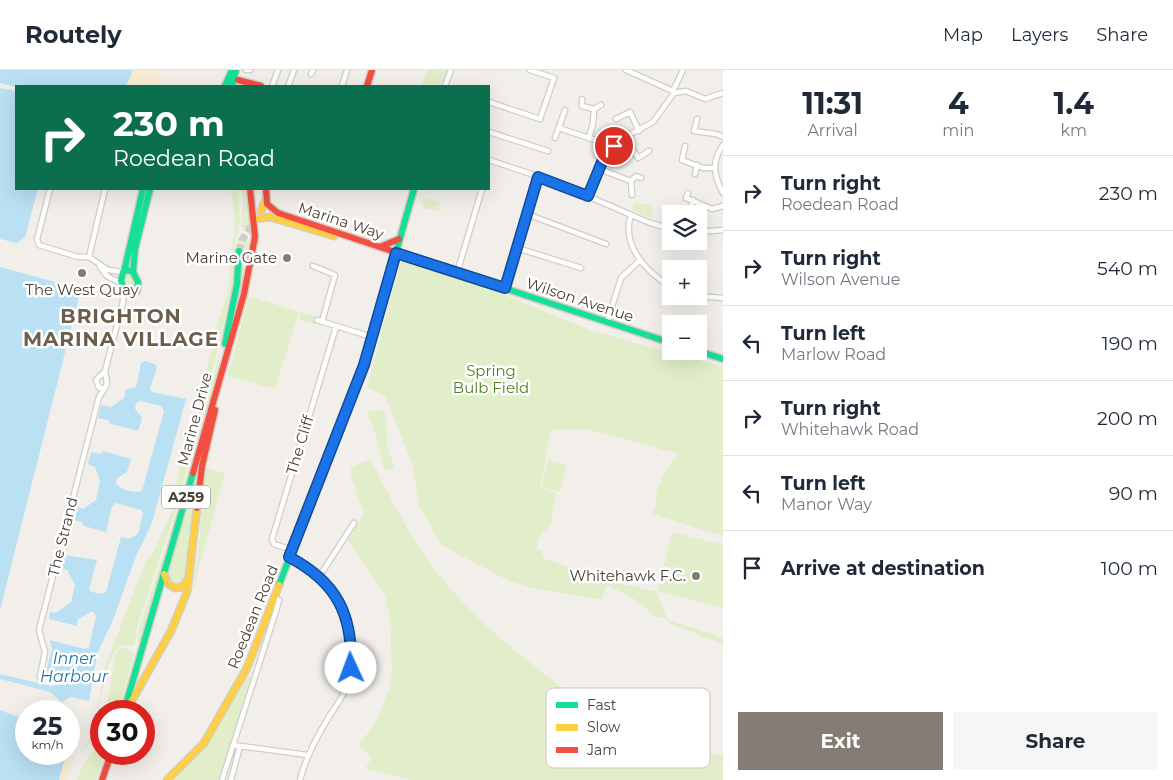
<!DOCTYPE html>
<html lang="en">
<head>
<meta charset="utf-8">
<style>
	:root { --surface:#fff; --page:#f6f6f7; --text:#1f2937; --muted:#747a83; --line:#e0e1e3; --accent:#857d75 }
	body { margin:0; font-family:Montserrat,sans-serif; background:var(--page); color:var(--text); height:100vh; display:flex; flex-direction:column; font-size:19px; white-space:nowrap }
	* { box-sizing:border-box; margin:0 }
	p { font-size:16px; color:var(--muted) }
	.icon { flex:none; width:28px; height:28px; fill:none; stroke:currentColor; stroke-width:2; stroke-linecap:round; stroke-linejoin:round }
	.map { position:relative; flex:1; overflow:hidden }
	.panel { display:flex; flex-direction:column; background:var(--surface); width:450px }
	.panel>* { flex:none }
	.hud { position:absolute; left:15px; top:15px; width:475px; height:105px; border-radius:0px; box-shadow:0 5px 20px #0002; background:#0b6e4f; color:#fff; overflow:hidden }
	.tools { position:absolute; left:662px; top:135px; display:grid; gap:10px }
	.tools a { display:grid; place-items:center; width:45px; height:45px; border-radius:0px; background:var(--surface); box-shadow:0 5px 20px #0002; font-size:25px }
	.speed { position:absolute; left:15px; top:630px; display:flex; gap:10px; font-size:25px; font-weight:700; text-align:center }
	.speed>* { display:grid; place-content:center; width:65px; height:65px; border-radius:50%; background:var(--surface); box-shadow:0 5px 20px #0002; line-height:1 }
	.speed small { font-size:12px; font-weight:400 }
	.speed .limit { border:8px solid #d22; background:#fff; color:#111 }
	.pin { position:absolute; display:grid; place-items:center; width:42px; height:42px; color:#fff; margin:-21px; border:2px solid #fff; border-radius:50%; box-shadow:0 1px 5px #0007 }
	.me { position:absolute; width:55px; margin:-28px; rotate:358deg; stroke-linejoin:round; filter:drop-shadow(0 0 4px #0008) }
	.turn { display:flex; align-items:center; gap:18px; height:105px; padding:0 15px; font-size:22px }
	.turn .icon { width:65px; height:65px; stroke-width:2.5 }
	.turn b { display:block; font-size:35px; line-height:42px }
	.eta { display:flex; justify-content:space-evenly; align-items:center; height:85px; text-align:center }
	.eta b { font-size:30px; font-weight:700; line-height:35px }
	.button { display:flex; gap:10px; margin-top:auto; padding:10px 15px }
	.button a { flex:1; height:58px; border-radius:0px; background:var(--accent); color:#fff; font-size:20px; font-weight:700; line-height:58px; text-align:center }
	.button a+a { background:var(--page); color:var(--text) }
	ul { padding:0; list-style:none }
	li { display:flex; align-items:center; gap:15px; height:75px; padding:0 15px; border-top:1px solid var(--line) }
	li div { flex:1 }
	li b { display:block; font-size:19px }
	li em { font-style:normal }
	header { display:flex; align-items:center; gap:30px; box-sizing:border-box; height:70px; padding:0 25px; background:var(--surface); border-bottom:1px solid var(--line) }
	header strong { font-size:24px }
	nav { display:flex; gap:28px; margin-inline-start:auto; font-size:18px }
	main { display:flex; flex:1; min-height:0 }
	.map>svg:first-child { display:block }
</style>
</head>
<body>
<header>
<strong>Routely</strong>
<nav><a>Map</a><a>Layers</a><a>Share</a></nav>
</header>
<main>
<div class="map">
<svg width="723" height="710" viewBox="0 0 723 710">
	<rect width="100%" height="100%" fill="#f2efeb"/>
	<path fill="#e2eec9" d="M427,0H447L441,16L422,14Z
		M231,119H238L240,151L235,174L232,215L220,270L178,434L136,560L135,575H122C97,587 104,673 81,682L88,672L95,654L105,596L147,488L153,483L171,443L179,400L201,332L214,262L228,223L231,182L235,157Z
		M240,119H247L250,145L248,160L241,156L243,130Z
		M425,128L440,132L439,141L424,138L422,132Z
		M635,132L650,135L652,138L651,148L632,140Z
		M248,164V177L244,187L243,212L229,268L238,169Z
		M404,191L470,211L593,261L723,297V466L652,444L657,435C650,423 670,393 679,384L586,359L551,360L540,418L556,423L551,455C542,464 537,466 537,481L541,480L545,489L598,508L657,522L667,549L723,568V574L668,553L667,549L655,546L633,528L607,515L602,530L532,518L509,511L441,475L419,435L412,393L385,326L367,317L399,197L401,192Z
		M127,203L131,205L135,212L131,221H127L123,213V207Z
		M249,226L299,242L275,319L228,306Z
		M301,242L318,247L316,255L299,250Z
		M221,277L218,297L183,434L138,576V562L178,440Z
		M380,340L384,342C388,354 386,367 388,379C389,386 395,393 394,399L384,400C378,380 377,361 366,342Z
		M370,389C395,437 420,486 457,526C498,572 552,607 597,648L601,647L644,667L693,684L723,685V710H412L365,699L372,687L358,677L378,648L389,619L392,600L390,548L385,525L348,470L364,444L351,406V397Z
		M548,390L567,395L560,422L541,417Z
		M206,398L225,404L191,526L200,466L202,413Z
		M197,399H198L187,499L182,514L173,516L167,505Z
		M672,462L723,475V538L657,521Z
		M125,577L134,583L120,636L118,641H106L115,586L118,580Z
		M247,605L251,607V611L218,710H170L205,676Z
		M101,656V684H104L96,710H77L83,694L96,679Z"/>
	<path fill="#f8edd4" d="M133,0H158L163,16H126Z
		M69,671L76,679L66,710H50L56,684H69Z"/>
	<path fill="#b9e0f3" d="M0,0H133L126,16H11L0,13Z
		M0,18L16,21V119H38L25,167L17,173L0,169Z
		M0,197L81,219L0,540Z
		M144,291L155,294L157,297L150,319L152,322L186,329L152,453L136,486L113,550L97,584L89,631L70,627L62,632L50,622L0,609V604L51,616L57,615L58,611L44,608L52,580L50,570L85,579L89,577L96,546L94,542H91L78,549L77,556L49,549L50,542L56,543L71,532L75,515L67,500L61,499L64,485L97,490L89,519L92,522L102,524L106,522L121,467L129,469L138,464L143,444L141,440L116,433L112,436L106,462L84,456L82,452L74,450L77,437L83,439L96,430L100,411L95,397L88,394L91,382L100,384L103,381L131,389L127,402L117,408L116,413C120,420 135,424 142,421L164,341L161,336L140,331L136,333L135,339L142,348L138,361L111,354L108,350L98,348L101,335L111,337L124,328L126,319L136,317L141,293Z
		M0,640L26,650V684H66L59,710H0Z"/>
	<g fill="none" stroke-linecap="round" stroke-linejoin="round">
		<path stroke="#d0ccc7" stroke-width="7" stroke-dasharray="7 3.5" stroke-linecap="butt" d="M239,181L242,170L261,141"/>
		<defs>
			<path id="street" d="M246,0H250
				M626,0L673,21
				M311,4L313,0
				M289,14L294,0
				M272,16L278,0
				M342,16L347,0
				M445,16L451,0
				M674,23L686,21L705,29L723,23
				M582,29V36L594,39L593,54L589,67
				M489,32L540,49L554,8L530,0
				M594,39L601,35
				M616,49L630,42L639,61
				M697,49L694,61L716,64L723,67
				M559,58L601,72L611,79
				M489,62L548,81
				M625,67L638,88L649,81
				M555,68L565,40
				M723,75C711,92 714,106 723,123
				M685,76L682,90L703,98H714
				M489,90L555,112L650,153L671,159
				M599,99L631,111L636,106L641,108
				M695,104L697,95
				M631,111L632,125
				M50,119L37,169L39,175L78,187H89L108,200L123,202
				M688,123L686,128L712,139L723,136
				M588,126L602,92L611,79L625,67L653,52L674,23L673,21L683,0
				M689,142L693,130
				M527,144L606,174
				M631,145C621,175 646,202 671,217
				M699,162L723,160
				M517,178L581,198
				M89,187L105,119
				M313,196L335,205L322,252
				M100,197L107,206L121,213
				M457,203L482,119
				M505,218L538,107
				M696,226L723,228
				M317,250L372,267
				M607,252L621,208L640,190
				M105,301L96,310L99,318H105L107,314L105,301L123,232V221
				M292,480L274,474L272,469L336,257
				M289,487C304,495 321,506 332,519C352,544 358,589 346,618C342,628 336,636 330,645C317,666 306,686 300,710
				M319,507L354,453
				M40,607L45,582L39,560L99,327L105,318
				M233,675L307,685
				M222,710L276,541L279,530L275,528
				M231,710L240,676"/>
			<path id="fast" d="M225,16L232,0
				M232,16L236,0
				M128,200L133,202L138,212L137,221L131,224L125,222L121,211L123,202Z
				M124,202L143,119
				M133,202L135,179L150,119
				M467,206L671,273
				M225,274L237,214L239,181
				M698,281L723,289
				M279,515L364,295L414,119
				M124,641L193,403"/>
			<path id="slow" d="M261,141L266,129
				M253,149L270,147L334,166
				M164,504L168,514L175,518L182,517L188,509
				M126,641L171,561L187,522L197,438
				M167,710L204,673L247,598L279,515"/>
			<path id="jam" d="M238,10L261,16
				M367,16L372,0
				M266,119L267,134L278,143L467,206
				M380,177L399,169
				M193,403L244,224L255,167L250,119
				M197,438L202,396L215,340
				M102,710L111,684"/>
		</defs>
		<use href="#street" stroke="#d0cdc9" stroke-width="7"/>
		<use href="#fast" stroke="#d4cec3" stroke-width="9"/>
		<use href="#slow" stroke="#d4cec3" stroke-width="9"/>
		<use href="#jam" stroke="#d4cec3" stroke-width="9"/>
		<use href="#street" stroke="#fdfdfc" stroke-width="4.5"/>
		<use href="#fast" stroke="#16e098" stroke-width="6"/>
		<use href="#slow" stroke="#ffcf43" stroke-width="6"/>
		<use href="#jam" stroke="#f24e42" stroke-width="6"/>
	</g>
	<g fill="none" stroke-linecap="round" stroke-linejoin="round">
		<defs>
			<path id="route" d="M351,598C353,545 337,512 289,487L364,295L396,183L505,218L538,107L588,126L602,92L614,76"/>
		</defs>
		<use href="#route" stroke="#114b97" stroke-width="12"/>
		<use href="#route" stroke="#1a73e8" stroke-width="9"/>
	</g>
	<g fill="#857d75" stroke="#fff" stroke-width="2">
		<circle cx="287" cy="188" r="5"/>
		<circle cx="82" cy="203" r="5"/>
		<circle cx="696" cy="506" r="5"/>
	</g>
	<g text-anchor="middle" stroke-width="5" stroke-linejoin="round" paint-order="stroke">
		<rect fill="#fff" stroke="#807972" stroke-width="1" x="162" y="415.5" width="48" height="23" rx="4"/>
		<g font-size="14" font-weight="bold" fill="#4a4036">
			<text x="186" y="432">A259</text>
		</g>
		<g font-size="15" fill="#4a4036" stroke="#fff">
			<text transform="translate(341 151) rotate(18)" y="5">Marina Way</text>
			<text transform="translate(580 230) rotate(18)" y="5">Wilson Avenue</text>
			<text transform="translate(195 349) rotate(-75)" y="5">Marine Drive</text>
			<text transform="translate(300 375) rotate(-73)" y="5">The Cliff</text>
			<text transform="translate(63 467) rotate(-76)" y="5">The Strand</text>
			<text transform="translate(253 547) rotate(-68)" y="5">Roedean Road</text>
		</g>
		<g font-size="15" fill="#4a4036" stroke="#fff" text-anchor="end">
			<text x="277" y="193">Marine Gate</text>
			<text x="82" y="225" text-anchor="middle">The West Quay</text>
			<text x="686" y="511">Whitehawk F.C.</text>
		</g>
		<g font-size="15" fill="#4f8124" stroke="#fff">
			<text x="491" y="306">Spring<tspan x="491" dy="17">Bulb Field</tspan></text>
		</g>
		<g font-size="16" font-style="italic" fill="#2379a5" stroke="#fff">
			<text x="74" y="594">Inner<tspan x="74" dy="18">Harbour</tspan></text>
		</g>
		<g font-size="20" font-weight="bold" letter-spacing="1" fill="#6d5e4c" stroke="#fff">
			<text x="121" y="253">BRIGHTON<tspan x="121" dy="23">MARINA VILLAGE</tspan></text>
		</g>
	</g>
	<rect x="546" y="618" width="164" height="80" rx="8" fill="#fff" stroke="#c9c6c3" stroke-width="1"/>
	<rect x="556" y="632" width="22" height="6" fill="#16e098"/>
	<rect x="556" y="654" width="22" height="7" fill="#ffcf43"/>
	<rect x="556" y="677" width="22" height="6" fill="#f24e42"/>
	<g font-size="14" fill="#4a4036">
		<text x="587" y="640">Fast</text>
		<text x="587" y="662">Slow</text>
		<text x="587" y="685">Jam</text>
	</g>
</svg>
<div class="tools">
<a><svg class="icon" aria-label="layers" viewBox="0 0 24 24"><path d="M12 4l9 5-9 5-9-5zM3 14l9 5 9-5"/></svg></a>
<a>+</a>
<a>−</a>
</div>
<div class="speed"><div>25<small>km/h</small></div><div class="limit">30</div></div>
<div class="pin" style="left:614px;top:76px;background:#d93025"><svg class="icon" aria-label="arrive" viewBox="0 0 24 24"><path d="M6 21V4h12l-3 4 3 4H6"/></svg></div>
<svg class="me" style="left:351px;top:598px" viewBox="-20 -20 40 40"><circle r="19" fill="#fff"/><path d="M0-13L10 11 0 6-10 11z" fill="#1a73e8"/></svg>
<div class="hud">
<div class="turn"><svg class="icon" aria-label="right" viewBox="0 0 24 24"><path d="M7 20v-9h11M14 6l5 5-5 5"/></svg><div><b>230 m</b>Roedean Road</div></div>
</div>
</div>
<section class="panel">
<div class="eta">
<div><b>11:31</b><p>Arrival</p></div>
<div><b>4</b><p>min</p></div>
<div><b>1.4</b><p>km</p></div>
</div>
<ul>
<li><svg class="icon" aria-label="right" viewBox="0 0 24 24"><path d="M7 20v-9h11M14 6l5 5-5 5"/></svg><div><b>Turn right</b><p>Roedean Road</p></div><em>230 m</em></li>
<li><svg class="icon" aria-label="right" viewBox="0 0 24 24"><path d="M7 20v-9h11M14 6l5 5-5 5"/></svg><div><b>Turn right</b><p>Wilson Avenue</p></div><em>540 m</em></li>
<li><svg class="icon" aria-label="left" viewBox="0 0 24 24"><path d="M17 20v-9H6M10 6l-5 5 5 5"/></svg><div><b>Turn left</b><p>Marlow Road</p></div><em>190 m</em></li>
<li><svg class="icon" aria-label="right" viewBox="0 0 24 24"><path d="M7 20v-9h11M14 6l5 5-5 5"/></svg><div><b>Turn right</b><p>Whitehawk Road</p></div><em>200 m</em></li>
<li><svg class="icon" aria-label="left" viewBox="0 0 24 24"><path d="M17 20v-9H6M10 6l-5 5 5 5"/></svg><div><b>Turn left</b><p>Manor Way</p></div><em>90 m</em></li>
<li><svg class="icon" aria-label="arrive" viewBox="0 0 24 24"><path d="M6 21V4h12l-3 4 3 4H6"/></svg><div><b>Arrive at destination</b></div><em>100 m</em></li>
</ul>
<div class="button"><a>Exit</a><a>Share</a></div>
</section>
</main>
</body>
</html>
